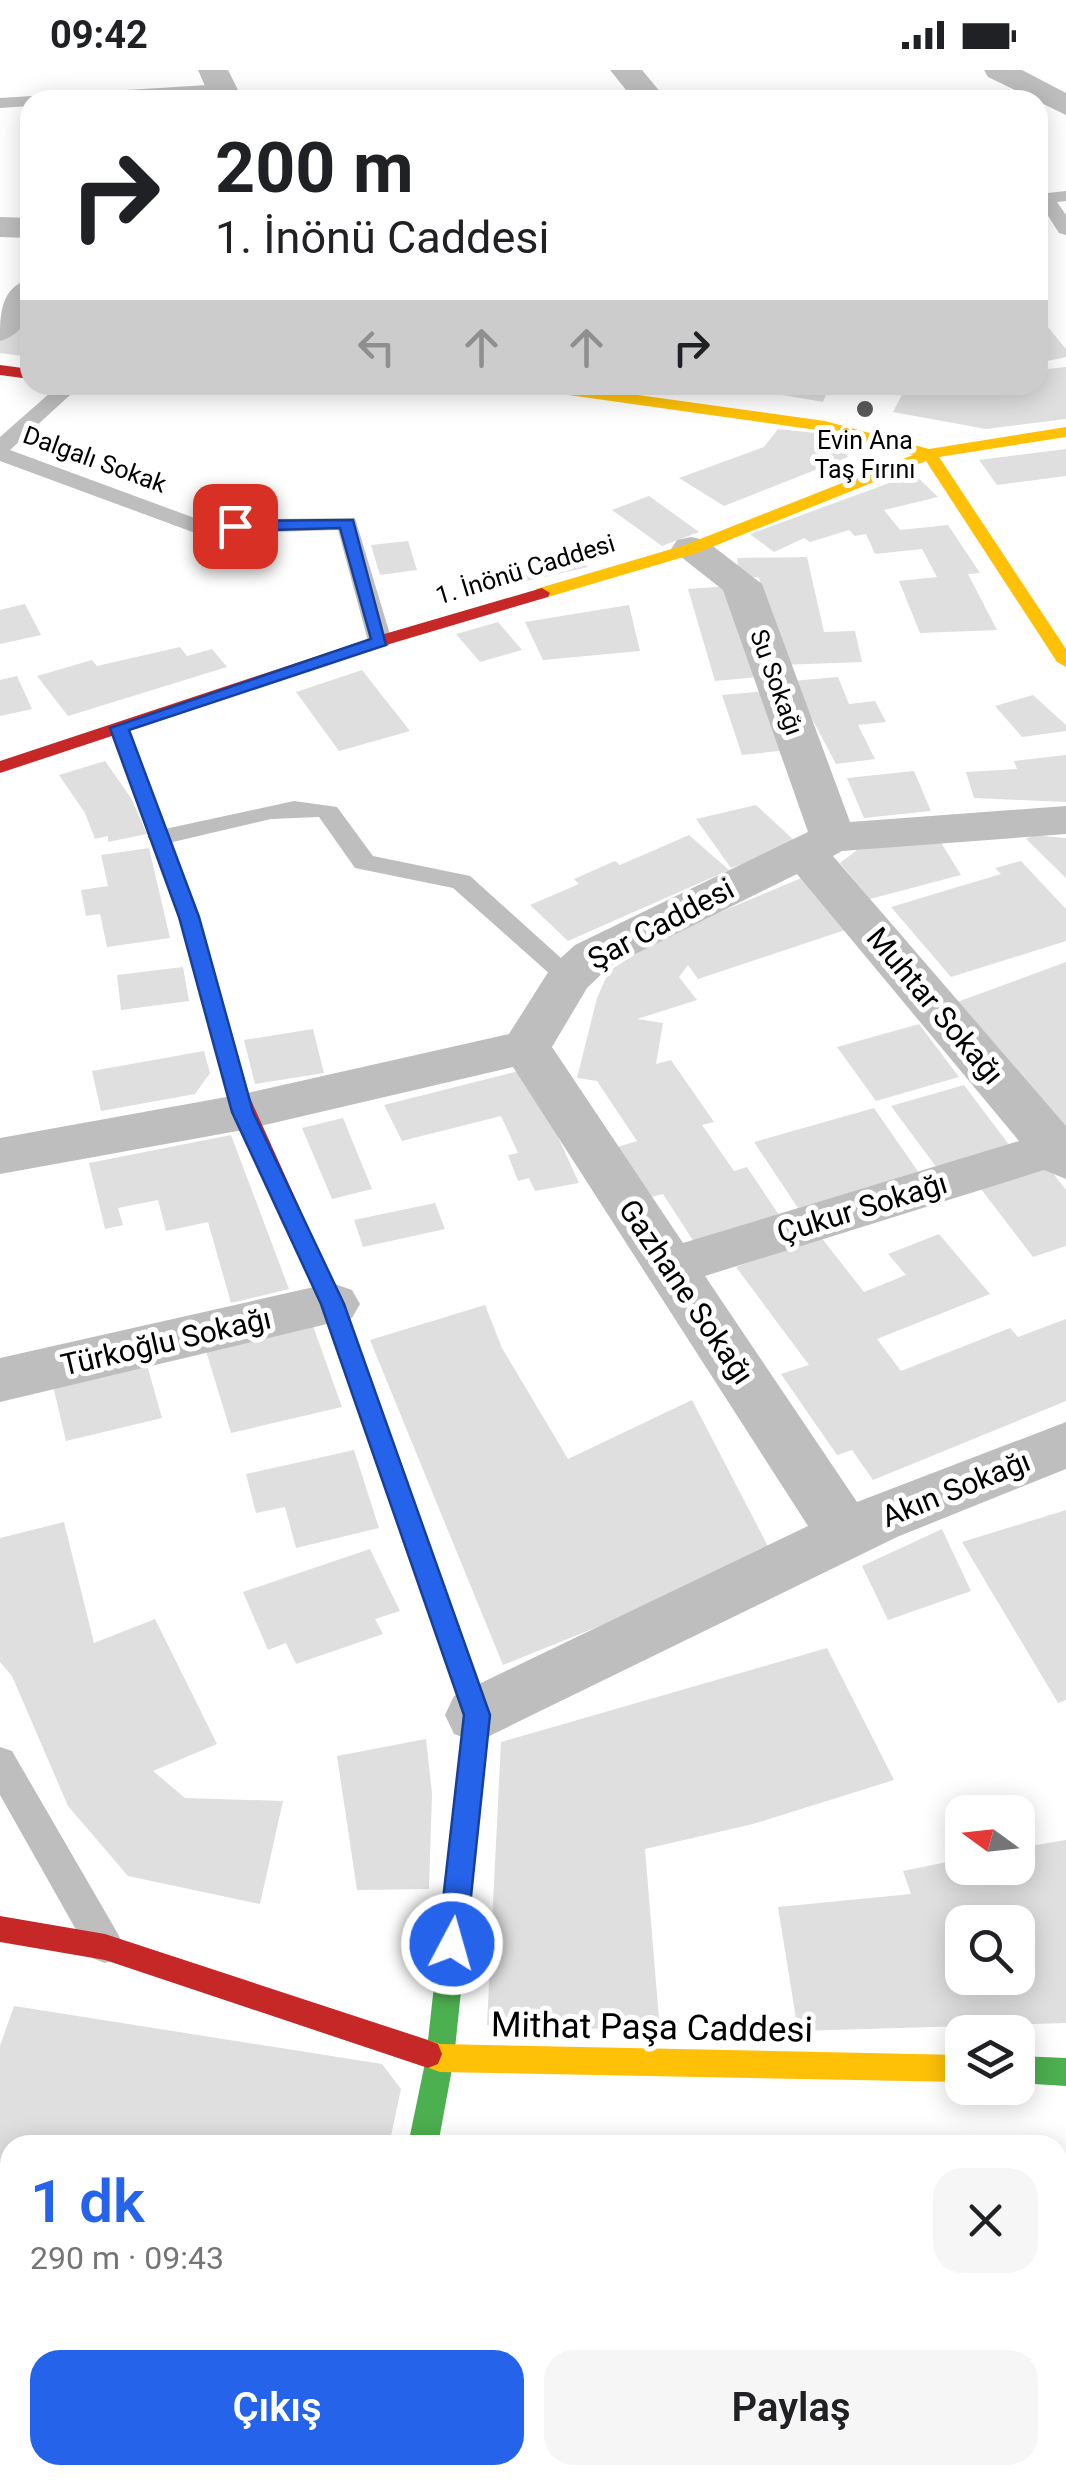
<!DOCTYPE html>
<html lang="tr">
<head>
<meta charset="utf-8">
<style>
	:root { --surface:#fff; --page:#f6f6f6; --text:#202124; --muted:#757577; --accent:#2563eb }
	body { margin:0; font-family:Roboto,sans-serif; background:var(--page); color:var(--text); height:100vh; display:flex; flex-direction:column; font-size:38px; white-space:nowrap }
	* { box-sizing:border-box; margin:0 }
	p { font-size:32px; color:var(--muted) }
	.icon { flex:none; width:55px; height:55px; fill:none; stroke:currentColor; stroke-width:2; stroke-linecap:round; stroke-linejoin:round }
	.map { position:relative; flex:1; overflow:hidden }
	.panel { position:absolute; left:0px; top:2065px; width:1068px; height:350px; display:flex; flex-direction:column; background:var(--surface); border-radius:30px 30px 0 0; box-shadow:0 5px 25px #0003 }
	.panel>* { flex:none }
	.guide { position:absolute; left:20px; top:20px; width:1028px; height:305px; border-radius:30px; box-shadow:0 5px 25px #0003; background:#fff; color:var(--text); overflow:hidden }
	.needle { width:65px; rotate:285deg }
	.buttons { position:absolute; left:945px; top:1725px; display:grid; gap:20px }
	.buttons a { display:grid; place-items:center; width:90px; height:90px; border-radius:20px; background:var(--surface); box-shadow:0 5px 25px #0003; font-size:50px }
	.pin { position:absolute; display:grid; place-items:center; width:85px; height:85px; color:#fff; margin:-42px; border-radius:20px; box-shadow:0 5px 15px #0006 }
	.me { position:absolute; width:110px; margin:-55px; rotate:6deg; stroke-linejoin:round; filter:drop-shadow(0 0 8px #0008) }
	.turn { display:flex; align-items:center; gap:35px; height:210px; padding:0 30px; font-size:45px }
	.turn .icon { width:130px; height:130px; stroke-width:2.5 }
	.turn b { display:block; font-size:70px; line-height:85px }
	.lanes { display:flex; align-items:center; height:95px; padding:0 30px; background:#0003; justify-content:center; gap:50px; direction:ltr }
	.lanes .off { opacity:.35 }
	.round { display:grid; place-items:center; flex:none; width:105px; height:105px; border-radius:30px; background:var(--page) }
	.headline { display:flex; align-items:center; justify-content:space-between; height:170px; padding:0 30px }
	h1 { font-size:60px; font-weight:600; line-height:75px; color:var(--accent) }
	.button { display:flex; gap:20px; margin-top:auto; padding:20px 30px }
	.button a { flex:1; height:115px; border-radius:30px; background:var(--accent); color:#fff; font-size:40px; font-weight:600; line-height:115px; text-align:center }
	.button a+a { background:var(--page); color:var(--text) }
	.status { display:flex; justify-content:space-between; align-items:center; height:70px; padding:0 50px; background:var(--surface); direction:ltr }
	.status svg { height:28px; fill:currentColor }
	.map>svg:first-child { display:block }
</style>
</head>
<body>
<div class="status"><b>09:42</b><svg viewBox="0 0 49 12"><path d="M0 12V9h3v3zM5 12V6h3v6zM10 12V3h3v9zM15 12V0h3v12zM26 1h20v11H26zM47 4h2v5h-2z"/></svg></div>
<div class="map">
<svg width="1066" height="2415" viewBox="0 0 1066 2415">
	<rect width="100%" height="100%" fill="#fff"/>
	<path fill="#dfdfdf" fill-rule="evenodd" d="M1038,245L1066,279V287L1038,293Z
		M8,256L30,259V287L0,283V266Z
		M1066,297V349L986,359L893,342L907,315H1038V300Z
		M726,315H830L823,332Z
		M778,359L834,365L848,387L724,436L679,408L764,377Z
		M1066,379V406L997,415L979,390Z
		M914,404L938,427L884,440L900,460L948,455L980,503L968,504L997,560L920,563L899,511L937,507L922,479L875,484L866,464L855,466L849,460L810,472L804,468L774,482L750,464Z
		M649,426L699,462L662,476L612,440Z
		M408,471L417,500L380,505L371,475Z
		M572,483L588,497L466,525L458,509L520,500Z
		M807,487L824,562L855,561L862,592L779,595L759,508L739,504L737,488Z
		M728,516L758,607L715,611L688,519Z
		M25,534L41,565L0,574V540Z
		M629,535L640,581L543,590L525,552Z
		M498,552L522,580L480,592L456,564Z
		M180,577L187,586L212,579L227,597L68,646L37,606L92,590L97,596Z
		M362,600L410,661L339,681L296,622Z
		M17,606L32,639L0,646V610Z
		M838,607L849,634L875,631L886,652L858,655L875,689L836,694L792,611Z
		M767,621L789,680L742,685L722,625Z
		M1033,625L1066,655V661L1022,667L995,636Z
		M1066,685V732L974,728L966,702L1017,699L1014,691Z
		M105,691L131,728L147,764L108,772V766L95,769L85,743L59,705Z
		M914,701L931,741L864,748L847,708Z
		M756,735L797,773L731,798L696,749Z
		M689,765L729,800L568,871L530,835L579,814L574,809L615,791L620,795Z
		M1033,765L1066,768V808L1026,769Z
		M938,768L961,805L870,829L840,793L857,780Z
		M149,778L170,868L107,877L100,844L86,846L81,820L108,816L101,785Z
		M1021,791L1066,839V871L951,907L891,837L1001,804L995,798Z
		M811,804L851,858L698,909L688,895L679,907L697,930L637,949L663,953L656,994L671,990L714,1052L702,1055L734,1101L747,1097L779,1145L694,1172L663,1124L644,1129L611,1079L637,1071L597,1011L577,1008L597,928L609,901L665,865Z
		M1066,892V1061L949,935Z
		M183,897L189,931L121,940L117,905Z
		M919,954L959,1007L876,1031L837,977Z
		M313,959L324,1003L255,1014L244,970Z
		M204,981L210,1003L195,1024L101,1041L92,1001Z
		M527,999L579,1113L535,1121L529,1108L518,1111L508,1085L518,1083L501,1046L402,1071L384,1035Z
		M964,1015L1010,1076L937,1098L891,1036Z
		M874,1038L919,1103L798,1138L754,1072Z
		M343,1048L372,1119L332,1129L302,1058Z
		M231,1065L289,1219L231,1233L208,1152L166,1161L158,1130L118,1138L123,1155L105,1159L89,1093Z
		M1049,1098L1066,1120V1176L1033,1187L981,1119Z
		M435,1133L445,1159L363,1177L354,1150Z
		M939,1164L990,1224L877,1269L901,1301L1010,1258L1018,1267L1066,1249V1331L873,1410L852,1380L837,1385L781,1304L809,1295L736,1197L820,1166L864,1222L906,1205L888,1184Z
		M485,1235L502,1278L568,1389L692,1330L773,1486L503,1595L370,1270Z
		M313,1256L342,1337L231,1363L206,1281Z
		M147,1295L162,1348L66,1371L53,1316Z
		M354,1380L379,1458L296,1478L285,1437L256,1443L246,1404Z
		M1066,1440V1630L1058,1633L962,1472Z
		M64,1452L94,1573L155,1549L217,1674L153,1701L185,1728L283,1731L260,1834L128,1806L68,1736L12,1606L0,1592V1468Z
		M942,1459L971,1521L888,1550L862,1496Z
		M370,1479L400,1541L375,1549L383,1564L296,1594L286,1573L268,1580L243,1522Z
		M827,1578L894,1710L753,1754L645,1779L660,1961L487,1955L501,1672Z
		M426,1669L432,1723L429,1819L357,1820L337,1686Z
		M1066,1770V1953L798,1961L778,1837L911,1824L903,1801L962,1789V1798H1018V1778ZM962,1852H1018V1908H962Z
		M14,1936L382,1994L401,2019L389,2075H10V2120L0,2118V1976Z
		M9,2368L10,2405H108L105,2415H0V2396Z
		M210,2405H305L303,2415H208Z
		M421,2405H501V2415H419Z
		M702,2405H983L985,2415H703Z"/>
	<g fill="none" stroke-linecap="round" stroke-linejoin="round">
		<path fill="#bebebe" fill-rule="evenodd" d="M223,14L232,19L229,23L127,30H30V36L0,38V28Z
			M1066,121V131L1057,132L1066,145V165L1059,163L1038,130L1039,124Z
			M59,315H81L10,380L200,450L355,448L392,571L388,576L380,578L368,571L338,460L198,464L0,391V367Z
			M294,731L337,737L373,786L470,806L582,907L569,916L560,913L453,818L355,798L319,747L271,749L160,775L147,767L151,762Z
			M0,1677L12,1681L118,1864L124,1876L118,1888L105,1893L92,1888L0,1725Z"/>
		<path fill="#bebebe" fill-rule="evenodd" d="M198,0H228L243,30H211Z
			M610,0H642L667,30H634Z
			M984,0H1022L1066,23V45L988,7Z
			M0,147L30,148V168L0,167Z
			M30,209C30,236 30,263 0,271C0,245 0,217 30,209Z
			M691,467L705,470L762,514L850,752L1066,736V764L842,781L833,786L1066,1056V1109L1044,1100L705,1206L857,1432L1066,1352V1399L897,1467L477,1672L454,1664L445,1645L454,1626L808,1456L513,997L243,1060L0,1104V1068L243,1024L509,964L552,896L575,875L808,762L723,520L671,479L677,470ZM797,804L1019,1071L683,1173L552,977L587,918L609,897Z
			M332,1213L352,1220L360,1234L352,1248L0,1332V1288Z
			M0,2223L10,2224V2300L0,2299Z"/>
		<path fill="#4caf50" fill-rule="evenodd" d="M119,652L128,657L199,847L250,1028L246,1033H232L228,1028L179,847L110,657Z
			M458,1579L467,1582L471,1590L490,1645L454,1988L438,2075H408L426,1988L464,1645L445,1590L449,1582Z
			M1018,1986L1066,1988V2016L1018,2013Z
			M342,2405H374L372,2415H340Z"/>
		<path fill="#ffc107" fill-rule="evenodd" d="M525,315H566L825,351L929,379L1066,357V367L939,387L1066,579V597L1057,592L926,391L697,483L548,527H536V519L685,475L913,385L824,361L533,320Z
			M428,1970L440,1974L962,1985V2012L440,2002L418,1994L414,1984L418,1974Z"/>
		<path fill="#c62828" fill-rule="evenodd" d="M0,295L30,299V309L0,305Z
			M542,518L550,523L548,527L393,573L0,703V691L381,565Z
			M239,1021L250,1028L343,1234L471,1590L467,1598L458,1601L449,1598L445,1590L321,1234L228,1028Z
			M0,1846L105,1864L428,1970L438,1974L442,1984L438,1994L428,1998L105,1890L0,1872Z"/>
	</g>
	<path fill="#2563eb" stroke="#184099" stroke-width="2.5" d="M353,450L386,575L129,660L199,847L253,1042L344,1234L490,1645L466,1874L462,1883L452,1886L442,1883L438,1874L464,1645L321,1234L232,1042L179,847L110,658L371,569L340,458L235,461L227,456L235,451Z"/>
	<circle fill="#595959" stroke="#fff" stroke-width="4" cx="865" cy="339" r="10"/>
	<g text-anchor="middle" stroke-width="10" stroke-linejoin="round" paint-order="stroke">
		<g font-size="25" fill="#000" stroke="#fff">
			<text x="865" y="379">Evin Ana<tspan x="865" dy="29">Taş Fırını</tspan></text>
		</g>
		<g font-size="25" fill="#000" stroke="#fff">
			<text transform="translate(95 389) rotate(20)" y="9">Dalgalı Sokak</text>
			<text transform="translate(525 499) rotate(-17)" y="9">1. İnönü Caddesi</text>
			<text transform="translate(777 612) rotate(70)" y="9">Su Sokağı</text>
		</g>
		<g font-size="30" fill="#000" stroke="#fff">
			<text transform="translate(661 854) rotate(-28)" y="10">Şar Caddesi</text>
			<text transform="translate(935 936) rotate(50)" y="10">Muhtar Sokağı</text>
			<text transform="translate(862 1138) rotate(-17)" y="10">Çukur Sokağı</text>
			<text transform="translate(686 1222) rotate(56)" y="10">Gazhane Sokağı</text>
			<text transform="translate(166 1272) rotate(-13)" y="10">Türkoğlu Sokağı</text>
			<text transform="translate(956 1419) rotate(-22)" y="10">Akın Sokağı</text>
		</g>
		<g font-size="35" fill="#000" stroke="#fff">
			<text transform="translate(652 1957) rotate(1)" y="12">Mithat Paşa Caddesi</text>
		</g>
	</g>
</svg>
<div class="buttons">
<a><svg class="needle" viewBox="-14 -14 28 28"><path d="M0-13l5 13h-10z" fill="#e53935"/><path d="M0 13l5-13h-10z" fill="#757577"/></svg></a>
<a><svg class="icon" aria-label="search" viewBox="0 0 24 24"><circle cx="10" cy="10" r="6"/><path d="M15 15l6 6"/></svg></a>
<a><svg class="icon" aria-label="layers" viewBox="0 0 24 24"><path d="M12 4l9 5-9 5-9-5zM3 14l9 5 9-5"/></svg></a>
</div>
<div class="pin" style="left:235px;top:456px;background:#d93025"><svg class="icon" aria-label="arrive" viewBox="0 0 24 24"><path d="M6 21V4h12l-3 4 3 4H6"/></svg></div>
<svg class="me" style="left:452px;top:1874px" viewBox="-20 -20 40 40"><circle r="17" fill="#2563eb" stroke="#fff" stroke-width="3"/><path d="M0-11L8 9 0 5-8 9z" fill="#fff"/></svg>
<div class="guide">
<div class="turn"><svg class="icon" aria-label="right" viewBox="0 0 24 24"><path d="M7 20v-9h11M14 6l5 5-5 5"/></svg><div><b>200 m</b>1. İnönü Caddesi</div></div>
<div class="lanes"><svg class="icon off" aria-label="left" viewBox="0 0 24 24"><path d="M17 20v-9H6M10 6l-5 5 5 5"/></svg><svg class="icon off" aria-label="ahead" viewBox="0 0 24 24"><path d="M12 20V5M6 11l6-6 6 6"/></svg><svg class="icon off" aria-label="ahead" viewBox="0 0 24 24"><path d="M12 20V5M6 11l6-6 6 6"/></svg><svg class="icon" aria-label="right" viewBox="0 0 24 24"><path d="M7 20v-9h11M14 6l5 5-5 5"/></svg></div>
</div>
<section class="panel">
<div class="headline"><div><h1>1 dk</h1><p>290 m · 09:43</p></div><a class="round"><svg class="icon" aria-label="close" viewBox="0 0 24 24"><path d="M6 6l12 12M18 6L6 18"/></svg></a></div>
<div class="button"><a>Çıkış</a><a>Paylaş</a></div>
</section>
</div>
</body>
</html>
